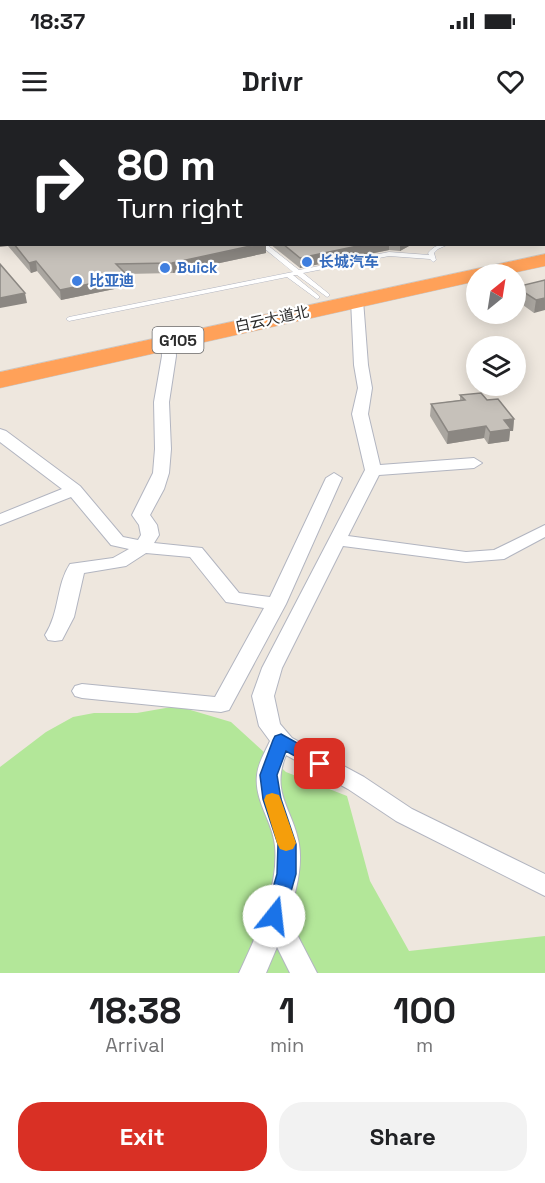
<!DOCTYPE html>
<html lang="en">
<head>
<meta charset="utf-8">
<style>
	:root { --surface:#fff; --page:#f2f2f2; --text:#202124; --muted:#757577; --accent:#d93025 }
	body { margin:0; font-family:"Space Grotesk","Noto Sans SC",sans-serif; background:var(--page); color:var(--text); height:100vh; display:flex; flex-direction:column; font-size:22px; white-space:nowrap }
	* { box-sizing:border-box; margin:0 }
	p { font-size:20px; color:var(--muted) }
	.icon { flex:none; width:33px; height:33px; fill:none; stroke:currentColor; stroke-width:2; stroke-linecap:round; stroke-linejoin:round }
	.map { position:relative; height:853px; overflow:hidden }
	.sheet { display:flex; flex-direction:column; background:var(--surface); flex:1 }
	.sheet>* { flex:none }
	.guide { position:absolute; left:0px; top:0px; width:546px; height:126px; box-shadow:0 3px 15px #0003; background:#202124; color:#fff; overflow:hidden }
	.needle { width:39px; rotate:30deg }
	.controls { position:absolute; left:466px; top:144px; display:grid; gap:12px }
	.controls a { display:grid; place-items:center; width:60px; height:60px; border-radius:50%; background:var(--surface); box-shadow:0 3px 15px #0003; font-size:30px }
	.pin { position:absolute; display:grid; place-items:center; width:51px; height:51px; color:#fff; margin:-26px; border-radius:12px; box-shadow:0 3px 9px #0006 }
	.me { position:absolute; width:66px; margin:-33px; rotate:16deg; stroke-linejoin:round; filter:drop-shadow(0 0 4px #0008) }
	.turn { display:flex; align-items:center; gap:21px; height:126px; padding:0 18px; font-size:27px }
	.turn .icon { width:78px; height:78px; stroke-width:2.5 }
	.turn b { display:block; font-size:42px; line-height:51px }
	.eta { display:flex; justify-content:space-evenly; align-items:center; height:102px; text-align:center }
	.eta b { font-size:36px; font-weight:800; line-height:42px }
	.button { display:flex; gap:12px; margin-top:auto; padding:12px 18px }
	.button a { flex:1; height:69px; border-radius:24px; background:var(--accent); color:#fff; font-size:24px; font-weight:800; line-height:69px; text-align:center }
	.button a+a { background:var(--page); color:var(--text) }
	.status { display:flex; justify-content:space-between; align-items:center; height:42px; padding:0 30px; background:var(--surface); direction:ltr }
	.status svg { height:16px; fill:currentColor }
	header { display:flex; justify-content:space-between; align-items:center; height:78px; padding:0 18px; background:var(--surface); font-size:27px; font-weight:800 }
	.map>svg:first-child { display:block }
</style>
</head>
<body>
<div class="status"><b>18:37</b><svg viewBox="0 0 49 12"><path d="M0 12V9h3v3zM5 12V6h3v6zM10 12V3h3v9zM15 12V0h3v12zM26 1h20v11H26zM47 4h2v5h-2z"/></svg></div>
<header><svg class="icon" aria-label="menu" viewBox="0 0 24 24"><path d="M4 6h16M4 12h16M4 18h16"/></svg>Drivr<svg class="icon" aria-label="heart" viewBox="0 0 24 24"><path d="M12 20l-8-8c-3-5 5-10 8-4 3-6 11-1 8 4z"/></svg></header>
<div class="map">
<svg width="545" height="853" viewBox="0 0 545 853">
	<rect width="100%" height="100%" fill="#eee7de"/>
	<path fill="#b3e799" d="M177,586L231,602L286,652L347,676L370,761L409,831L545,816V853H0V647L46,612L73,597L94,593H137Z"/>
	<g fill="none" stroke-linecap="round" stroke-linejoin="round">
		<defs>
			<path id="lane" d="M259,124H266L299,150L389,132L429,135L428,133C434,126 439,124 449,124L438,129L434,133L436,140L433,142L430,139L389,136L303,153L329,174V176L327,177L297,155H293L319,176V178L317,179L287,157L69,201L66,199L69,197L293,152Z"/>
			<path id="street" d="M0,14H2V20H0Z
				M357,176L363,180L368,245L372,268L368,294L380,345L474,338L482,343L474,348L379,355L348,416L466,432L494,430L545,405V417L504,439L466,442L343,426L282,548L274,576L280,604L292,618L364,657L412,689L545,754V776L396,701L348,669L286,635C270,673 293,689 299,724C303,748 295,775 288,797L317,853H290L277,827L266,853H239C256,816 279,769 275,726C273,702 254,681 257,655C258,643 265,632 270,621L259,606L252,576L262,548L365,350L352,294L358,268L354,245L351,180Z
				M168,218L175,222L176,236L169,282L171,329L169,353L164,369L150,395L157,405L159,415L154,423L202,428L239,473L270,477L326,358L334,353L342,358L286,484L229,590L221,592L82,578L75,576L72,571L75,566L82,564L215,577L264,488L226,482L190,437L146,433L126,446L84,453L74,497L62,520L55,521L48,520L45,515C60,492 56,465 70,444L113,438L129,429L111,425L71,377L0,405V394L62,369L0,322V309L6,311L80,366L123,417L138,420L141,415L139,405L132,395L153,353L155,329L154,282L162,236L161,222Z"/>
			<path id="secondary" d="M167,0H184L185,2H168Z
				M231,0H250L251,2H232Z
				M290,0H306L289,2Z
				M0,77H2V85H0Z
				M544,88H545V96H544Z"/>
			<path id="highway" d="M545,111V124H544V111Z
				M545,134V146L508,154H477V161L0,268V252Z"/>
		</defs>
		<use href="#lane" stroke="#b2b5c0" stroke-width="1"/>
		<use href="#street" stroke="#b2b5c0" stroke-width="2"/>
		<use href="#secondary" stroke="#b2b5c0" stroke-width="2"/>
		<use href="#highway" stroke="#c8c8c8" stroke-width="1"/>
		<use href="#lane" fill="#fff" fill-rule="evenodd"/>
		<use href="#street" fill="#fff" fill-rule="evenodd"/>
		<use href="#secondary" fill="#fff" fill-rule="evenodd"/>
		<use href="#highway" fill="#ffa159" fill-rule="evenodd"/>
	</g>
	<path fill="#aaa6a0" d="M2,124H266V133L173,153L126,154L129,166L61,180L37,151L31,153L8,126Z
		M270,124H409V126L400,131L389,130L300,148Z
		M545,160L534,193L516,180V167Z
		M460,275L487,280L514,299L513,311H510L509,321L488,324L484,318L447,324L430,296L431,284L460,280Z"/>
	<path fill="#8b8782" d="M0,117H2V124H8V126L0,127Z
		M266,124V133L173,153L172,143L258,125Z
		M367,124H389V130L300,148V138Z
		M400,124H409V126L400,131Z
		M36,141L37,151L31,153L29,143Z
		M128,156L129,166L61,180L60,170Z
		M25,173L27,183L0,188V178Z
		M545,178V190L534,193L536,180Z
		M514,299L513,311H510L509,321L488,324L490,312L504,300Z
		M486,306L484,318L447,324L448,312Z"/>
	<path fill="#c6c1ba" stroke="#8b8782" stroke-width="1.5" d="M312,0H404L400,2H307Z
		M0,90H2V117H0Z
		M14,124H260L172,143L116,144L128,156L60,170L36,141L29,143Z
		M283,124H367L300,138Z
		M0,144L25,173L0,178Z
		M545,160V178L536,180L516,167Z
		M481,273L487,280L498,279L514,299L504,300L511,309L490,312L486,306L448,312L431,284L465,280L460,275Z"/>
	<path fill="#1a73e8" stroke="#114b97" stroke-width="1.5" d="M281,614L326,639L329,644L326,648L320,650L286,631L277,655L281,679L296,724V754L284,796L281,802L274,804L268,802L265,796L277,754L278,724L263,679L260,655L273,620L275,616Z"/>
	<path fill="#f59e0b" d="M272,673L279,675L281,680L296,723L293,729L286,731L280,729L277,723L264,680L266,675Z"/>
	<g fill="#3f7fe0" stroke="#fff" stroke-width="2">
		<circle cx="307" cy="142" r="6"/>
		<circle cx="165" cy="148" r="6"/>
		<circle cx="77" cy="161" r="6"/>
	</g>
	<g text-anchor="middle" stroke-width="4.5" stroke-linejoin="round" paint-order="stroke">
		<g font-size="15" font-weight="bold" fill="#366cbe" stroke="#fff" text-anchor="start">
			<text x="319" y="147">长城汽车</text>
			<text x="177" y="153">Buick</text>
			<text x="89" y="166">比亚迪</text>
		</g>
		<g font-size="15" fill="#2c2c2c" stroke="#fff">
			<text transform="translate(272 199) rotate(-12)" y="5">白云大道北</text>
		</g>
		<rect fill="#fff" stroke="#6b6b6b" stroke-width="1.5" x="152.5" y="207" width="51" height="26" rx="4.5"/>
		<g font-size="16" font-weight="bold" fill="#2c2c2c">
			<text x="178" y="226">G105</text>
		</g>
	</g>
</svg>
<div class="controls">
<a><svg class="needle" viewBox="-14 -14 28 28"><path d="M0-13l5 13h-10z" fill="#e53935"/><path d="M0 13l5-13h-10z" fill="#757577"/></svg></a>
<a><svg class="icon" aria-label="layers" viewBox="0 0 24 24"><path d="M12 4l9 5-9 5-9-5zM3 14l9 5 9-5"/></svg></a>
</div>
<div class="pin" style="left:320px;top:644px;background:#d93025"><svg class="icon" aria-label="arrive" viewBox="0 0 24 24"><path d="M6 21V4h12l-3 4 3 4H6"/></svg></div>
<svg class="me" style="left:274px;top:796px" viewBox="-20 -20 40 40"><circle r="19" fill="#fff"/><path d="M0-13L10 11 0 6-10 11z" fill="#1a73e8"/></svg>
<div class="guide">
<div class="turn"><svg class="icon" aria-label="right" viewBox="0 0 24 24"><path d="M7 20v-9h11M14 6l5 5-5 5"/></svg><div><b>80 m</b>Turn right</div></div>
</div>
</div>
<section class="sheet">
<div class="eta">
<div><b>18:38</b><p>Arrival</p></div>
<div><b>1</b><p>min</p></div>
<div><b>100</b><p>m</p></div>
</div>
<div class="button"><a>Exit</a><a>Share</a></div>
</section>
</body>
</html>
